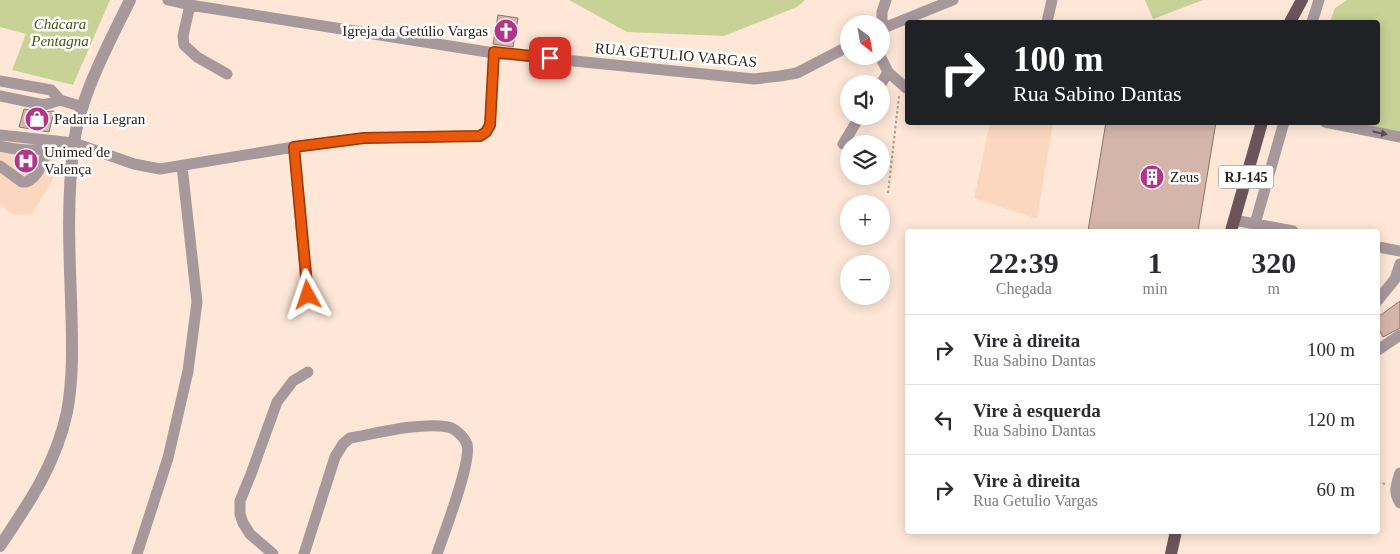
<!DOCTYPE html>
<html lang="pt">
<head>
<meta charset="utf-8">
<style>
	:root { --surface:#fff; --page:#f2f2f3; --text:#2b2b33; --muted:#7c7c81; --line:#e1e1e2 }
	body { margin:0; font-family:Georgia,serif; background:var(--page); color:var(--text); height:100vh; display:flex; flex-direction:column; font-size:19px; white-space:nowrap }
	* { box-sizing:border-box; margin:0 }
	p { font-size:16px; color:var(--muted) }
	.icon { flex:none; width:28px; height:28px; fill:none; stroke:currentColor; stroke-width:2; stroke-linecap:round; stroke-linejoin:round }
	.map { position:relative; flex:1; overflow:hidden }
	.side { position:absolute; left:905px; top:229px; width:475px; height:305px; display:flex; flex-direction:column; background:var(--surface); border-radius:5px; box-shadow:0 2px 12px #0003 }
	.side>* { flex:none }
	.banner { position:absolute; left:905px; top:20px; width:475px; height:105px; border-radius:5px; box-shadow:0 2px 12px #0003; background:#202124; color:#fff; overflow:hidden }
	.needle { width:32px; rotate:149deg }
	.buttons { position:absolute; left:840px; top:15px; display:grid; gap:10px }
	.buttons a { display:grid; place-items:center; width:50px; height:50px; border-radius:50%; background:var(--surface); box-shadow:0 2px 12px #0003; font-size:25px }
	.pin { position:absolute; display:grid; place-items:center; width:42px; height:42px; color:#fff; margin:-21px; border-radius:10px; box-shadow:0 2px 8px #0006 }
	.me { position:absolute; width:55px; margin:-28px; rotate:355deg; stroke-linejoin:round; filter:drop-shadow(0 0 4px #0008) }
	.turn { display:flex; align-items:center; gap:18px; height:105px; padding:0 25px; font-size:22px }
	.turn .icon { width:65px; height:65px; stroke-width:2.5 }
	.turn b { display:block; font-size:35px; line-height:42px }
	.eta { display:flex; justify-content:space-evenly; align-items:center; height:85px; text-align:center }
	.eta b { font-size:30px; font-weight:600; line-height:35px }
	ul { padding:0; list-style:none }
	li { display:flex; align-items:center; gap:15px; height:70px; padding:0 25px; border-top:1px solid var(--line) }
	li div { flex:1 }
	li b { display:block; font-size:19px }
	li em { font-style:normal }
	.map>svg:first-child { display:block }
</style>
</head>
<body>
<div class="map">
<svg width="1400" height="554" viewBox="0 0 1400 554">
	<rect width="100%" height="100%" fill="#fee7d7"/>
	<path fill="#fbd7bf" d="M990,123H1053L1037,219L974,198Z
		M0,140L52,143L53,179L32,214L14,215L0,205Z"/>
	<path fill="#c8d196" d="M0,0H110L73,85L12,70L26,34L0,27Z
		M569,0H805L797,7L724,36L627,32Z
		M1145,0H1203L1153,19Z
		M1347,0H1400V135L1331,123L1378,122V22H1330L1335,8Z"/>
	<path fill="#d5b5a9" stroke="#8e7166" d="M498,15L518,18L513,47L493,44Z
		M24,109L43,112L54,111L49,132L19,127Z
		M1106,122H1216L1198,231H1088Z
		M1400,301V328L1383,337L1378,328V317Z"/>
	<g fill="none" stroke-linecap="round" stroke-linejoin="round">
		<path stroke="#ac9a8d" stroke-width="2" stroke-dasharray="2.5 2.5" stroke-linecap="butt" d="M888,193L899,96
			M1378,482L1385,484"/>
		<path stroke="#a7989c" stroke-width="11" d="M168,0L190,5L494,53L754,79L780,76L797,73L849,46
			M190,5L183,36L184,45L197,57L227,74
			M1047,22L1052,0
			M1312,22L1319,0
			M881,29L953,0
			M882,29V12L886,0
			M880,56L888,72L906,88
			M0,81L51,90L60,100L83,107
			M881,84L888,72
			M0,96L44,105L60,100
			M1325,122L1400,137
			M0,135L74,143L134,164L160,169L294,147L364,138L480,136L486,132L490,125L494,53
			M843,144L860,116
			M0,146C13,149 42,154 52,144
			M294,147L307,295
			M0,166L22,182H26C39,177 44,160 48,147
			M1234,220L1293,231
			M1253,231L1284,122
			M1378,247L1400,251
			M1378,300L1395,279L1400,264
			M1378,350L1400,335
			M1400,473C1396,485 1393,492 1400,503
			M137,554L168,458L188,371L197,302L182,166
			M273,554L250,534L243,523L240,514V501L251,474L277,402L293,381L308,372
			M304,554L335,457L343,444L350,438C378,433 420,422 448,427C455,428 464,437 467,444C472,462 444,533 437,554"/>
		<path stroke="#a7989c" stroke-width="12" d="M0,546C29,503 56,464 67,412C74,375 72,336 71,299C69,247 67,195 74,144C79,98 110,41 130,0"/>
		<path stroke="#6d545a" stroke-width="12" d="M1290,22L1302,0
			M1231,231L1262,122
			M1171,554L1176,531"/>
	</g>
	<defs><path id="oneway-solid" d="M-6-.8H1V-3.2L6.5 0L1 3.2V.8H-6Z" transform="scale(1.25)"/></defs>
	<use fill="#5c504d" href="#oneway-solid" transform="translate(1380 133) rotate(11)"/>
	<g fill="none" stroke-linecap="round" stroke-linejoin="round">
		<defs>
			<path id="route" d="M308,295L294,147L364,138L480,136L486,132L490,125L494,52L550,58"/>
		</defs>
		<use href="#route" stroke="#983908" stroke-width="12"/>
		<use href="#route" stroke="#ea580c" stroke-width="9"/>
	</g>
	<defs>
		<symbol id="church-disc" viewBox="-11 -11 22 22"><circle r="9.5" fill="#b23687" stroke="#fff"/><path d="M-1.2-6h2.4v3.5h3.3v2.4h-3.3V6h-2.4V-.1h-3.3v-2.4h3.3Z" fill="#fff"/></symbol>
		<symbol id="shop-disc" viewBox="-11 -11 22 22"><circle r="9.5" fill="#b23687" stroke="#fff"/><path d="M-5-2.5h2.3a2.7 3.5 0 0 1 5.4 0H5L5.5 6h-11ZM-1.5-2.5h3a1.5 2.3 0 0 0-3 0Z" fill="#fff"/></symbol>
		<symbol id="hospital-disc" viewBox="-11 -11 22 22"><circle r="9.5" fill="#b23687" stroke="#fff"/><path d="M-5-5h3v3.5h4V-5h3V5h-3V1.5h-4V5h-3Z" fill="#fff"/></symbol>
		<symbol id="building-disc" viewBox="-11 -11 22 22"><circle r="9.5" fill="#b23687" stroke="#fff"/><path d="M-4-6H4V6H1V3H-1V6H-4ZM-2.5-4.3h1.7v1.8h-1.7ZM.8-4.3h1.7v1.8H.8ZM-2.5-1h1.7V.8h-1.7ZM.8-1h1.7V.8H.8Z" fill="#fff"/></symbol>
	</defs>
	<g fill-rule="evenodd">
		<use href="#church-disc" x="492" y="17" width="28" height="28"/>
		<use href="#shop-disc" x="23" y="105" width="28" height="28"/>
		<use href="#hospital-disc" x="12" y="147" width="28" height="28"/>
		<use href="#building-disc" x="1138" y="163" width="28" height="28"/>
	</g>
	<g text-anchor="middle" stroke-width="5" stroke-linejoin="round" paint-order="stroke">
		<rect fill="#fff" stroke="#6a635e" stroke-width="1" x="1218.5" y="165.5" width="55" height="23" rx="4"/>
		<g font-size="14" font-weight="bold" fill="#2a2019">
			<text x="1246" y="182">RJ-145</text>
		</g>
		<g font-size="15" font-style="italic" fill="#4b5213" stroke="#fff">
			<text x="60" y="29">Chácara<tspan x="60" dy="17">Pentagna</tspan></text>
		</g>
		<g font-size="15" fill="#2a2019" stroke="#fff" text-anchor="start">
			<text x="488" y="36" text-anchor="end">Igreja da Getúlio Vargas</text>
			<text x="54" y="124">Padaria Legran</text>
			<text x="44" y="157">Unimed de<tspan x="44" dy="17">Valença</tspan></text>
			<text x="1170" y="182">Zeus</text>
		</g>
		<g font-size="15" fill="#2a2019" stroke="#fff">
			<text transform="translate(676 55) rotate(5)" y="5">RUA GETULIO VARGAS</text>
		</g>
	</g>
</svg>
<div class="buttons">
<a><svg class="needle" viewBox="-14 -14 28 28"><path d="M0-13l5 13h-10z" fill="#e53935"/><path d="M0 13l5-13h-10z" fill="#7c7c81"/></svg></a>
<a><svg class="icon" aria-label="sound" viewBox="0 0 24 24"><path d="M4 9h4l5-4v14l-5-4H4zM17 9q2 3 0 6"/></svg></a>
<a><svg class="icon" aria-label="layers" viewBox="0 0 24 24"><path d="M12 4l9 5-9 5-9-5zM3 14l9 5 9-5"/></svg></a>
<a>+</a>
<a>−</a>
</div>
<div class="pin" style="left:550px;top:58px;background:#d93025"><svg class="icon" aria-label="arrive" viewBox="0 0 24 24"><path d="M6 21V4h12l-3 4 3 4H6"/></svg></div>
<svg class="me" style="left:308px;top:295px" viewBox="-20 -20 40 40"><path d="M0-17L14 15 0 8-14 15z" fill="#ea580c" stroke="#fff" stroke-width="4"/></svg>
<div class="banner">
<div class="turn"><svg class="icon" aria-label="right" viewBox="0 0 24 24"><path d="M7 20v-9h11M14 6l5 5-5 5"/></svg><div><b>100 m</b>Rua Sabino Dantas</div></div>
</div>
<section class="side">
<div class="eta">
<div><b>22:39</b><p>Chegada</p></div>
<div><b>1</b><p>min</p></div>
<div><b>320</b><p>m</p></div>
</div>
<ul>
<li><svg class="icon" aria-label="right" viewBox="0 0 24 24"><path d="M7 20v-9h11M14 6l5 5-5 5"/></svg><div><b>Vire à direita</b><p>Rua Sabino Dantas</p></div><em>100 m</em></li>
<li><svg class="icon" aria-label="left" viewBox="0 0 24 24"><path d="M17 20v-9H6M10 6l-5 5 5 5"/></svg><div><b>Vire à esquerda</b><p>Rua Sabino Dantas</p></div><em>120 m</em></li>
<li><svg class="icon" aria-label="right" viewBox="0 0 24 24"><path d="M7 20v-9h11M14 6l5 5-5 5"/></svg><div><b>Vire à direita</b><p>Rua Getulio Vargas</p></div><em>60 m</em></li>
</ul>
</section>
</div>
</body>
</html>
